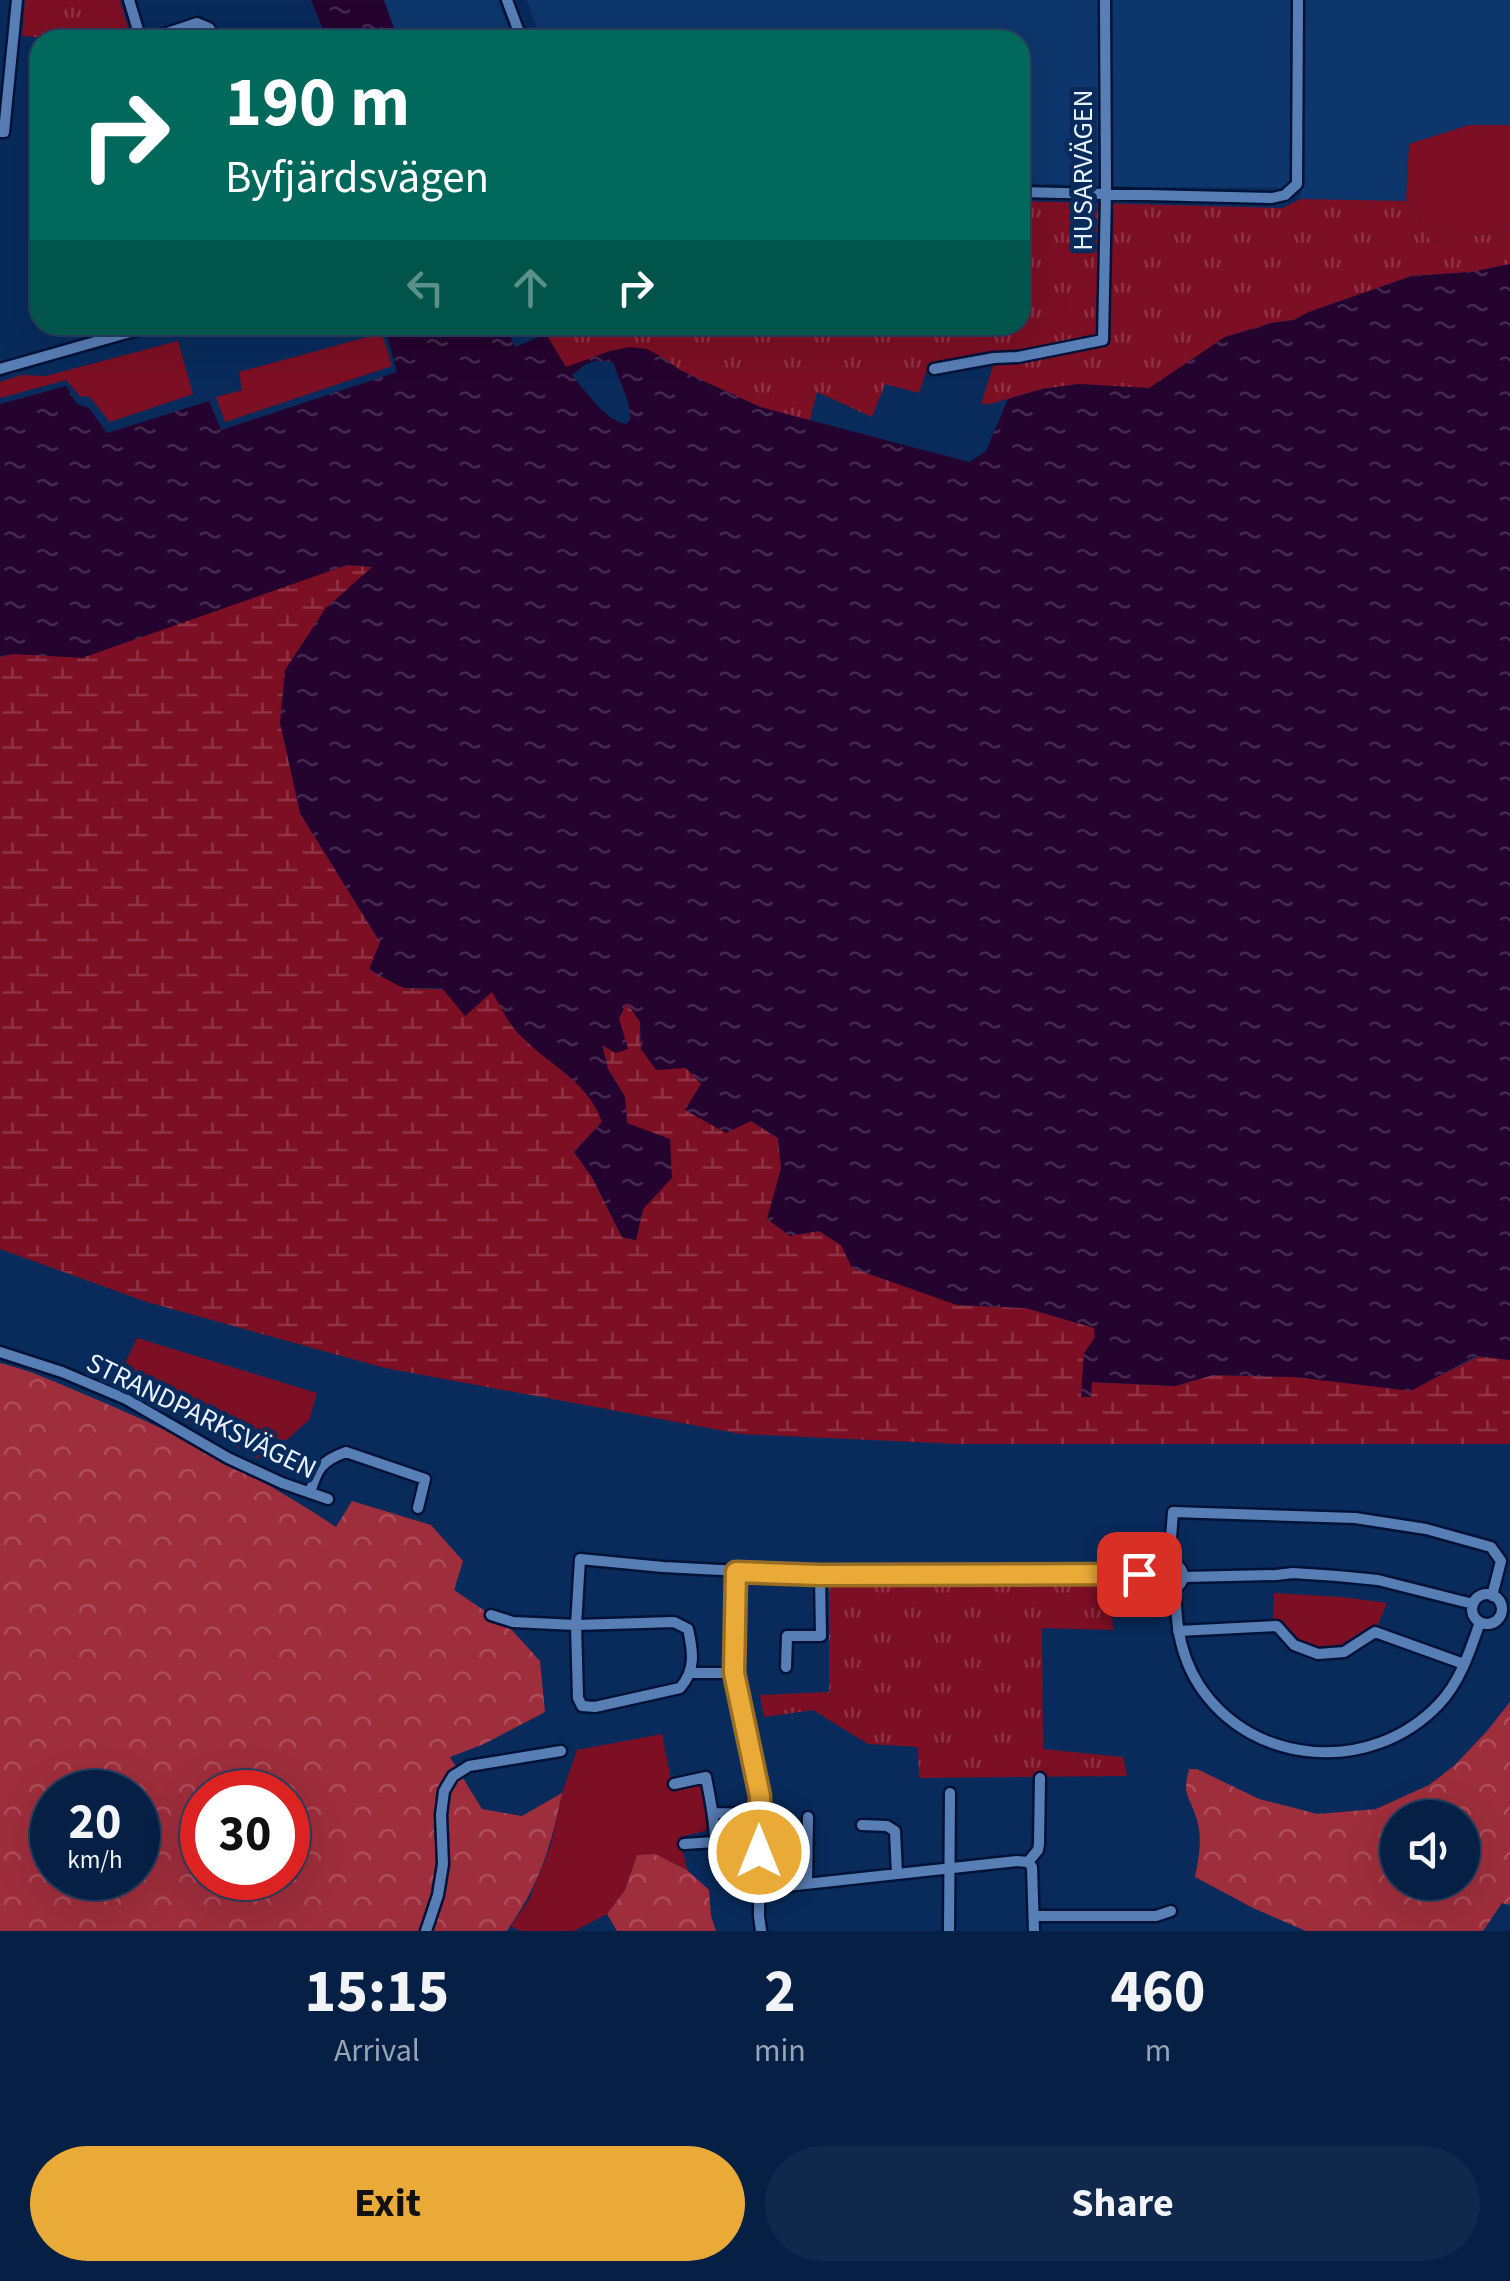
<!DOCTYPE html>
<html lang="en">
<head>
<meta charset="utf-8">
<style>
	:root { --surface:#062045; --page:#0f284c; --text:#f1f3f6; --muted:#98a3b3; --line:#273e5e; --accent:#eaaa38 }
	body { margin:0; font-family:"Source Sans 3",sans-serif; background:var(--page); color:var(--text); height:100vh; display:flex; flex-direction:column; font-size:38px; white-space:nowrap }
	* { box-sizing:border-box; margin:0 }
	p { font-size:32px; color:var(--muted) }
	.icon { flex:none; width:55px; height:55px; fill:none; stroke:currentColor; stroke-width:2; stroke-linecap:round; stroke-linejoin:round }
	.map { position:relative; height:1931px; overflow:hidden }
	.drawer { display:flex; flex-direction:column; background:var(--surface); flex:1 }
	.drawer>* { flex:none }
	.top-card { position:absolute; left:30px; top:30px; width:1000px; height:305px; border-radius:30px; box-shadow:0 10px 40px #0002,0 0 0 2px var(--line); background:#00695c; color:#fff; overflow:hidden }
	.fabs { position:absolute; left:1380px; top:1800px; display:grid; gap:20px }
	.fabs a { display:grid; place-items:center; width:100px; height:100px; border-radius:50%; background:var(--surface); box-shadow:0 10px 40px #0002,0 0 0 2px var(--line); font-size:50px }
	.speed { position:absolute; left:30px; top:1770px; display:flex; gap:20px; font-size:50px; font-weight:700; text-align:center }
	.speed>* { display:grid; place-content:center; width:130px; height:130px; border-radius:50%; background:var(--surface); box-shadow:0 10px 40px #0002,0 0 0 2px var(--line); line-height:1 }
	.speed small { font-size:25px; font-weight:400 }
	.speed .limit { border:15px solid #d22; background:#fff; color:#111 }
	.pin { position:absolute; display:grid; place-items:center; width:85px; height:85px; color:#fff; margin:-42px; border-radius:20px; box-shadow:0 5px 15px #0006 }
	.me { position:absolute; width:110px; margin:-55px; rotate:0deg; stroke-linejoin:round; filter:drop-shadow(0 0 8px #0008) }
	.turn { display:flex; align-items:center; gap:35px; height:210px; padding:0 30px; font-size:45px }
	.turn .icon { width:130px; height:130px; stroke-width:2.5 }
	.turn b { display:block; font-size:70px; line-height:85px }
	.lanes { display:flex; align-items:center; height:95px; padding:0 30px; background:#0003; justify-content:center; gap:50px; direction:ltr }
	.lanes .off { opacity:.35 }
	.eta { display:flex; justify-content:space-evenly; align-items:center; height:170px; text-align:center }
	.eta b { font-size:60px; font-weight:700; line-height:70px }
	.action { display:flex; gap:20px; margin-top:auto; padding:20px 30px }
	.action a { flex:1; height:115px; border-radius:60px; background:var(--accent); color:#111; font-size:40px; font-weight:700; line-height:115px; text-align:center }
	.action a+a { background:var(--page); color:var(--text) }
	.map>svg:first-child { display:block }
</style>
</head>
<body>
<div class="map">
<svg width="1510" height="1931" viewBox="0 0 1510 1931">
	<defs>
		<pattern id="forest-crowns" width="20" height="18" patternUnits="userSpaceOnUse" patternTransform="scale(2.5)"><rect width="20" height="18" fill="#9f2e3c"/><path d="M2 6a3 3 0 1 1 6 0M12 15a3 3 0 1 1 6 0" fill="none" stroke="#ac4d59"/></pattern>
		<pattern id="wetland-marsh" width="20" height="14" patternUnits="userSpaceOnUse" patternTransform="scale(2.5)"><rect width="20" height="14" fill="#7c0f24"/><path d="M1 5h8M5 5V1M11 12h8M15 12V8" fill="none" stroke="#8f3245"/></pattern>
		<pattern id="park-tufts" width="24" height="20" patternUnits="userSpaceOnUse" patternTransform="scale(2.5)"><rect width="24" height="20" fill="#7c0f24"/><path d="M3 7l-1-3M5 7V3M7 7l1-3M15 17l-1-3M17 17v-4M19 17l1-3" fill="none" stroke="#8f3245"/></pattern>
		<pattern id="water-ripples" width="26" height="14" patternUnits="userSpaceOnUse" patternTransform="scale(2.5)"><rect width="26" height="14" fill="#25032f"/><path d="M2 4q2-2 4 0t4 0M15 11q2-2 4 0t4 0" fill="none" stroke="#45284e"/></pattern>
	</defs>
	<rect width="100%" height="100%" fill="#082b5c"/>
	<path fill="#0d366c" d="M384,0H498L513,40H398Z
		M527,0H1510V125H1468L1409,144L1406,201L1300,199L1302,188L1134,187L1020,183V40H541Z"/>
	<path fill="#7c0f24" d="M1469,125H1510V231L1431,242L1417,214L1406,201L1409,144Z
		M382,333L392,366L225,422L216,397L242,390L239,372Z
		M178,341L193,394L110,422L90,397L80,396L66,380L0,398V382L21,375L46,376Z
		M137,1338L317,1393L309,1420L263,1461L115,1385Z
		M1274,1593L1342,1597L1387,1603L1377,1626C1351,1632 1334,1662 1304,1644C1292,1637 1285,1625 1273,1618Z
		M662,1734L672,1785L697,1780L705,1787L711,1822L705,1831L680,1837L687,1870L655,1854L637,1855L625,1890L607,1914L574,1931H520L511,1926L529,1900L551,1845L562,1793L577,1750Z"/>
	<path fill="url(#forest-crowns)" fill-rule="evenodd" d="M0,1363C30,1370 58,1383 86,1395C173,1431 257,1475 336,1527L352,1501L431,1525L463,1561L454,1590L510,1628L540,1661L545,1712L484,1744L450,1757L482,1809L522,1816L562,1793C550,1850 540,1883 507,1931H0ZM52,1792H138V1878H52ZM202,1792H288V1878H202Z
		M1510,1702V1905L1502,1903L1483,1931H1306L1253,1908L1195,1877C1199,1857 1203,1837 1196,1817C1189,1793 1182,1797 1189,1769H1197L1259,1799L1318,1814L1376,1809L1429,1785L1455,1765L1487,1731ZM1398,1818H1462V1882H1398Z
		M655,1854L687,1870L709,1890L711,1916L716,1931H617L607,1914L625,1890L637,1855Z"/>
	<path fill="url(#wetland-marsh)" d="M348,565L374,567L325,609L300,813L380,942L403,988L492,991C500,1004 507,1020 517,1031C545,1059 590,1083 602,1122L574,1152L592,1177L622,1237L636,1240L643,1209L672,1177L627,1123L625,1097L608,1069L602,1044L627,1002L640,1022L641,1049L686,1068L702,1084L685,1110L751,1121L778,1138L790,1235L819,1231L841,1245L957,1305L1026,1308L1095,1328L1092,1382L1175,1386L1213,1375L1295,1377L1411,1390L1479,1356L1510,1360V1444H959L741,1434L385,1368L147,1302L0,1249V657Z"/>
	<path fill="url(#park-tufts)" d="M25,0H120L128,28L81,40L22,36Z
		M1300,199L1406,201L1417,214L1431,242L1510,231V264L1472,272L1412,276L1309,312L1294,320L1272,323L1225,337L1149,389L1079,384L1042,389L990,404H981L995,360L928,367L919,393L885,384L872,417L817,392L809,422L760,407L680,370L662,357L610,351L566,368L546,334L561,325H1020V201L1283,208Z
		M1036,1584L1111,1585L1113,1630L1042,1628L1043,1749L1123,1757L1127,1776L919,1778L918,1747L868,1744L813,1710L764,1717L760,1695L829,1692V1586Z"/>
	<path fill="url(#water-ripples)" fill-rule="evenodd" d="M311,0H384L398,40H327Z
		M1510,264V1360L1475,1356L1411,1391L1295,1377L1213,1375L1175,1386L1092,1382L1091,1397H1081L1084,1353L1095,1337L1094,1328L1026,1308L957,1305L852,1268L841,1245L819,1231L790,1236L767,1219L781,1168L778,1138L751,1121L726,1133L685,1110L701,1084L686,1068L656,1070L641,1049L640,1022L627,1003L619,1018L628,1049L616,1053L602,1045L608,1069L625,1097L627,1123L670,1139L672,1178L643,1209L636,1240L622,1237L592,1177L574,1152L602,1122C589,1079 538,1060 512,1026C504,1015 499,1003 492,992L465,1016L442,988H403L369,970L380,942L300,813L280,723L285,670L325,609L372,567L347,565L82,658L14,654L0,656V404L66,386L77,404L89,408L107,433L209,401L221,430L397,372L384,325H506L515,347L546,334L566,367L610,351L630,347L647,349L662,357L680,370L760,407L969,462L986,451L1008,399L1042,389L1079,384L1149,388L1225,337L1272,323L1294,320L1309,312L1412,276L1472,272ZM594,361L613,362L628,402L631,419L626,424C604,420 586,391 572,375L586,364Z"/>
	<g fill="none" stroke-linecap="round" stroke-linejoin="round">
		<defs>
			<path id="street" d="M129,0L141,40
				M507,0L522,40
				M146,40L197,23L209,28L217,40
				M0,132H4L17,0
				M1020,192L1272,198L1285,195L1297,184L1298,0
				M0,369L155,325
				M934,369L994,358L1018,357L1103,340L1106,195L1105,0
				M0,1352L62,1372L126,1399L228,1458L282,1483L328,1499
				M310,1493C317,1469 321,1461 346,1452L425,1479L418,1508
				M1157 1576a13 13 0 1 1 26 0a13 13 0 1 1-26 0Z
				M1169,1563L1173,1512L1355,1518L1426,1529L1491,1547L1501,1561L1492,1596
				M736,1571L734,1673L760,1796L759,1916L761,1931
				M1183,1577L1276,1575L1293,1573L1337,1576L1378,1580L1473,1604
				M1173,1589C1177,1601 1176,1614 1178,1627C1181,1647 1188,1668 1199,1685C1252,1767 1372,1775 1439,1704C1460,1682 1470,1651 1480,1622
				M1472 1609a15 15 0 1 1 30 0a15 15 0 1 1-30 0Z
				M491,1615L513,1622L576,1625L578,1698L582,1706L595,1707L680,1688C696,1670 693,1651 688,1629L674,1622L576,1625L580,1559L663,1567L820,1575L1156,1576
				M1178,1631L1277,1626L1294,1645L1318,1654L1344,1652L1375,1632L1464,1664
				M786,1667L787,1636H821L820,1575
				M691,1673H734
				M674,1784L706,1777C710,1799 715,1819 715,1842L684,1844
				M714,1813L760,1814
				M862,1825L887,1826L895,1831L897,1874
				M1028,1862L1038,1850L1039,1844L1040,1778
				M807,1883L808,1817
				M759,1889L1017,1861L1028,1862L1032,1867L1034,1931
				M1034,1916H1156L1171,1911
				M426,1931L438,1895L443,1864L441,1815L444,1791L453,1776L469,1766L561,1751
				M949,1931L950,1793"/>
		</defs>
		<use href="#street" stroke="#001337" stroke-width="15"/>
		<use href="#street" stroke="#587eb6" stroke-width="10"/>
	</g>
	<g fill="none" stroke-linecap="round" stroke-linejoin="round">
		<defs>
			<path id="route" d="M759,1852L760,1796L734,1673L736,1572L820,1575L1139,1574"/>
		</defs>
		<use href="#route" stroke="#986e24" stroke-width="25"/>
		<use href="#route" stroke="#eaaa38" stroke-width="18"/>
	</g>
	<g text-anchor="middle" stroke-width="10" stroke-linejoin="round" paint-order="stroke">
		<g font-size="28" fill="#e9f1fe" stroke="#082b5c">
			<text transform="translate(1082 170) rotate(-90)" y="10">HUSARVÄGEN</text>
			<text transform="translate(202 1415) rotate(26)" y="10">STRANDPARKSVÄGEN</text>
		</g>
	</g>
</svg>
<div class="fabs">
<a><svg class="icon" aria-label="sound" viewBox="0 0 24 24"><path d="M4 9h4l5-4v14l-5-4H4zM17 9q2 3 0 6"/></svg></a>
</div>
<div class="speed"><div>20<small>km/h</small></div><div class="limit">30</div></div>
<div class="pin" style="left:1139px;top:1574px;background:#d93025"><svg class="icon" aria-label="arrive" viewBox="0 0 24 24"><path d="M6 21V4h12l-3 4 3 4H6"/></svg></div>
<svg class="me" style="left:759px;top:1852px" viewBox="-20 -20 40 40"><circle r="17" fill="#eaaa38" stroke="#fff" stroke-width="3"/><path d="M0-11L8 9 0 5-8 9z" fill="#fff"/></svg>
<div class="top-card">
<div class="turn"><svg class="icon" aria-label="right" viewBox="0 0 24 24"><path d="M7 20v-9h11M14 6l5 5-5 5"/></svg><div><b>190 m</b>Byfjärdsvägen</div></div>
<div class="lanes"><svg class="icon off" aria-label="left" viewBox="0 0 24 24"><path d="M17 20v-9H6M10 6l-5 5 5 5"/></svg><svg class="icon off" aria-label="ahead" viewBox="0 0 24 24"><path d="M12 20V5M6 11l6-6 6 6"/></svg><svg class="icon" aria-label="right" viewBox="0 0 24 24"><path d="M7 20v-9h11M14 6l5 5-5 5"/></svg></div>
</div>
</div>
<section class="drawer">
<div class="eta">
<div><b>15:15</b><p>Arrival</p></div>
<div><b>2</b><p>min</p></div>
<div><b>460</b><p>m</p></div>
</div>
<div class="action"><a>Exit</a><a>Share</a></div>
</section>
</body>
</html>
